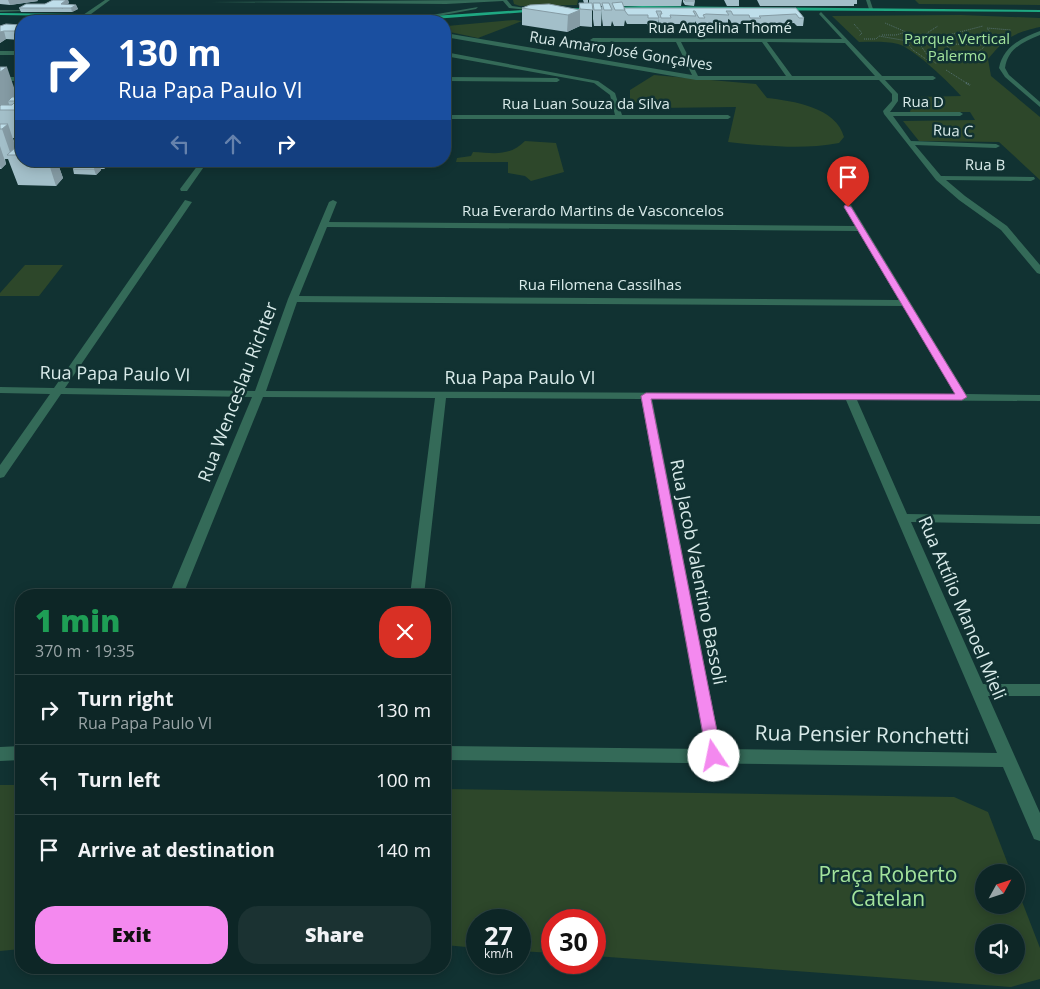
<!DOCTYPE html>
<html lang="en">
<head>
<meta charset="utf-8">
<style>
	:root { --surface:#0d2626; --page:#1b3232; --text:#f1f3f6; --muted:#9aa5a7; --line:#2d4343; --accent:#f489ef }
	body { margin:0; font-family:"Open Sans",sans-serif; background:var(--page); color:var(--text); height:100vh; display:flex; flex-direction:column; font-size:19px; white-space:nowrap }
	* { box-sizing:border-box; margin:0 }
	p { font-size:16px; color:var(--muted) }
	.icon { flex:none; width:28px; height:28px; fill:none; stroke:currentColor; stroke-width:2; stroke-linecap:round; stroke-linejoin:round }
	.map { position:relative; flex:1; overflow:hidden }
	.side { position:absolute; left:15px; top:589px; width:436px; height:385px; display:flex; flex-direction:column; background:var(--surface); border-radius:20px; box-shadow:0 2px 12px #0003,0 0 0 1px var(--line) }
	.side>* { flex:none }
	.guide { position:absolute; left:15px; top:15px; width:436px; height:152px; border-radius:20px; box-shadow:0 2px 12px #0003,0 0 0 1px var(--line); background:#1a4fa0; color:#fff; overflow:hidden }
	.needle { width:32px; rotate:50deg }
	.fabs { position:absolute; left:975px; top:864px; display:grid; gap:10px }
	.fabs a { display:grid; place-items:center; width:50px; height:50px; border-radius:50%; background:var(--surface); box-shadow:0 2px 12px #0003,0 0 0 1px var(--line); font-size:25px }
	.speed { position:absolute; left:466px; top:909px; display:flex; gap:10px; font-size:25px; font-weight:700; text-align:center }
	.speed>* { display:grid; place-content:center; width:65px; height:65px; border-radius:50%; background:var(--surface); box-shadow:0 2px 12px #0003,0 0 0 1px var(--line); line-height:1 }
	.speed small { font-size:12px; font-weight:400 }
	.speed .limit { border:8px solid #d22; background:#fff; color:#111 }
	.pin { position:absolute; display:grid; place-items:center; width:42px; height:42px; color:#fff; margin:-51px -21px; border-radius:50% 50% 50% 0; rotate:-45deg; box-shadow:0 0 5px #0007 }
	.pin .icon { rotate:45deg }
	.me { position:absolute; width:55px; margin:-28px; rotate:349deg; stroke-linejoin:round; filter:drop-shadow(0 0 4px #0008) }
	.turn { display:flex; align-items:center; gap:18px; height:105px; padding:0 20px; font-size:22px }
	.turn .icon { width:65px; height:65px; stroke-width:2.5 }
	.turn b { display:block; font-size:35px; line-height:42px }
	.lanes { display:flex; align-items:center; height:48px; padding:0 20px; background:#0003; justify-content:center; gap:25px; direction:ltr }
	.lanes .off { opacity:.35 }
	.round { display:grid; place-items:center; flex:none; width:52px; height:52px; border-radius:20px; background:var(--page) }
	.summary { display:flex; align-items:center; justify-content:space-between; height:85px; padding:0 20px }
	h1 { font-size:30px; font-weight:800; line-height:38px; color:#1e9e55 }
	.primary-button { display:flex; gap:10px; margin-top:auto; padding:10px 20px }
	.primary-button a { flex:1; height:58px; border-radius:20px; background:var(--accent); color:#111; font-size:20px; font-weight:800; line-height:58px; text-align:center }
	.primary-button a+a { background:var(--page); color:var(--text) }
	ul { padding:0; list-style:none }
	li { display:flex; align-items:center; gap:15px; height:70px; padding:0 20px; border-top:1px solid var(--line) }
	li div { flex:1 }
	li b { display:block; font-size:19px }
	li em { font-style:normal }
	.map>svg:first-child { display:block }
</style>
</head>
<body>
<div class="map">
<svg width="1040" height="989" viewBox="0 0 1040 989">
	<rect width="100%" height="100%" fill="#113232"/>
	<path fill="#2d472a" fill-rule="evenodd" d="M513,0H578L577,5L520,6L514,4Z
		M915,0H1040V5L919,4Z
		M961,15L1040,18V27C1013,33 1005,38 988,59L991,76L1040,117V180L999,142L919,141L903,121L975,120L970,112H910L914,97L961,96C950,83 913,48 898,44C885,41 872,42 859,42L832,16Z
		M514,20L522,21L478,38L445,31L447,26Z
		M654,75L756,84L767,98C793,101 836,107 844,137L839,143C802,150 766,146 728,142L736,107L658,108L630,101V90Z
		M525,141L556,143L564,172L531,181L525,176L508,173V162H456L457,158L471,156L473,152C494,153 509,157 525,141Z
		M25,265H63L39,296H0V293Z
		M0,785H21V949L0,951Z
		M445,789L954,797L988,812L1011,872H984V905H1016V886L1040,948V979L1011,987L595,956V920H552V953L520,951V920H478L477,948L445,945ZM984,932H1016V965H984Z"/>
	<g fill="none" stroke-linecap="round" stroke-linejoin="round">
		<path stroke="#557170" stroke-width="1" stroke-dasharray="1 1" stroke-linecap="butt" d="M854,24L862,33L859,36
			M882,35H896L906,32L885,23
			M864,39H876L879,36L919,43L984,45
			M919,43L930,59L937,64
			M954,52L940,41L952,34L983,26
			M956,52H968L979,56C970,60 961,59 952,55Z
			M976,54L994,38L987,28L1011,30
			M930,62L913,50L907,43L926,38L927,33L938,26
			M946,70L968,84"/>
		<path stroke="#557170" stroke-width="2" stroke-dasharray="1 1" stroke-linecap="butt" d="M966,83L970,85"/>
		<path fill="#346a58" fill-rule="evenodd" d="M105,0H110L87,17H83V15Z
			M476,0H507L512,6L540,10L538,11L509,8L503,1L446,4L210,2Z
			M866,0H870L873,9H869Z
			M478,7L476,9L417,20L414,18Z
			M0,10H21L23,11L0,12Z
			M821,12L882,76H933L936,78L933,80H885L898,94V101L890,112H960L963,114L960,116H893L911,141L996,144L1000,146L996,148L915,145L941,176L1034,177L1035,179L1031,181L946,180L965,196L1007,226L1040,265V274L1037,273L1001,230L959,200L936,180L884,114L883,111L892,101V94L879,80H696L445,37V33L692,75L676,42H593L590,40L593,38L842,39L819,14ZM681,42H762L786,76H698ZM767,42L845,43L875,76H792Z
			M1040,31V35C1023,42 1008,48 1005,68L1009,75L1040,102V107L1005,77L999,68C1003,47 1021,38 1040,31Z
			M0,51H21V55H0Z
			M445,52L598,81L615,93L622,115H728L731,117L728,119H445V115H615L610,95L594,83L445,56Z
			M0,77H21V81H0Z
			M445,77L557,78L560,80L557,82L445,81Z
			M201,161H208L187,191H181L180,189Z
			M185,200L192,202L65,388L255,391L288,299L329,202L333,200L337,202L329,222L856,226L844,207L851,205L966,394L1040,395V401L857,400L907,514L1040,516V524L911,522L983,684H1040V696H988L1040,813V841L1034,839L1003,767L445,760V746L705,749L641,399L446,398L424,595H410L435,398L263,397L183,595H169L252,397L61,394L4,477L0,478V465L50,394L0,393V387L54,388ZM327,227L858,231L899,300L299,296ZM297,302L903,306L955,394L266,391ZM652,399L846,400L997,753L721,749Z
			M21,746V760L0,761V747Z"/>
		<path fill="#1fa882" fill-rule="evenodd" d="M642,6L1040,10V12L556,9Z
			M538,9L540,11L407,21L0,15V13L403,18Z"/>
	</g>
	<path fill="#a3bfc9" d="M0,0H37L38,1L10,5L0,4Z
		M53,0H68L69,3L67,4L76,5L78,9L72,12H21L19,8L45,4Z
		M583,0H588V3H589V0H682L681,6H623L624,8H796L804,18L803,26H797L794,23L760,24V26H749L748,24H732L730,20L728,19V24L705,23L704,26H698L695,21V24H671L670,26H660L659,23V19L658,26H648L647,24H627L625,20L624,26H614L612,21L611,26H603L602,19V6H601L602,10L601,26H594L593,19V6H592V27L580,26L567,32L522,25V8L579,9V3H584Z
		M683,0H694L695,1L694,6L685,5L683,2Z
		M724,0H739V6H727Z
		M757,0H857V4H854V6H760Z
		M21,25V39L20,40L6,39L0,43V26Z
		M0,67L17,97H21V139L13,138L16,148L21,147V161H69V162L63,167H59L63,178L56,186L18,185L8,159H5L6,164L1,169H0Z
		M74,161H109V164L104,169H101V170L96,175L74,174L73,169L75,166Z"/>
	<path fill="#859ba4" d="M8,0H37L38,1L10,5Z
		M66,0H68L69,3L62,9L61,4Z
		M76,5L78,9L72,12L71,8Z
		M580,10V26L567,32L568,15Z
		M21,29V39L20,40L17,31Z
		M4,31L6,39L0,43V32Z
		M7,67L20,105L21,103V110L16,101H8L11,110H0V72Z
		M8,124L18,154L11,155L2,129Z
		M0,146L6,164L1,169L0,166Z
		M48,161H57L63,178L56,186Z
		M62,161H69V162L63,167Z
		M102,161H109V164L104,169Z
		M100,164L101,170L96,175L94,169Z"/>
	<path fill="#bedeea" stroke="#859ba4" d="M53,0H66L61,4L76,5L71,8H19L26,4H45Z
		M684,0H694L695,1H685Z
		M622,2L625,10H615L612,3Z
		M579,3H592L593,10L580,9Z
		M593,3H600L602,10H594Z
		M602,3H609L612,10H604Z
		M549,4L580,10L568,15L522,8L530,5Z
		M624,8H796L804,18H799L796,14L759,16L761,18H750L749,15H733L731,11H726L729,15L706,14L703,15L705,18H699L695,11H693L696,16L670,15L671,18H661L660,14H662L661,11H656L659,18H648V15H628L625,11Z
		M349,17H383L381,21H347Z
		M131,19H141L139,21H129Z
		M6,24L21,25V29L17,31H4L0,32V26Z
		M0,67H7L0,72Z
		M12,97H21V103L19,106H21V110H0V106L1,105H12L16,101H8Z
		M0,124H8L2,129H0Z
		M16,147H21V155H7Z
		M77,164H100L94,169H73Z"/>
	<path fill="#f489ef" stroke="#9f599b" d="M845,205L851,207L967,397L962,400L651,399L722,756L720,760L714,762L709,760L707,756L641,396L646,393L955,394L844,207Z"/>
	<g text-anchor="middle" stroke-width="5" stroke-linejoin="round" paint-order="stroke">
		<g font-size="15" fill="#d9ebea" stroke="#113232">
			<text x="720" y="33">Rua Angelina Thomé</text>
			<text transform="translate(621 51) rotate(9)" y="5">Rua Amaro José Gonçalves</text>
			<text x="923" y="107">Rua D</text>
			<text x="586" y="109">Rua Luan Souza da Silva</text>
			<text transform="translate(953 131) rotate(2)" y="5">Rua C</text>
			<text transform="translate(985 165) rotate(1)" y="5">Rua B</text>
			<text x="593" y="216">Rua Everardo Martins de Vasconcelos</text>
			<text x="600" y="290">Rua Filomena Cassilhas</text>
		</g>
		<g font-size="15" fill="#a3e39c" stroke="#113232">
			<text x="957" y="44">Parque Vertical<tspan x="957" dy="17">Palermo</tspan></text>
		</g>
		<g font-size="18" fill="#d9ebea" stroke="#113232">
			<text transform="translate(115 374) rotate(1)" y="6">Rua Papa Paulo VI</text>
			<text x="520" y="384">Rua Papa Paulo VI</text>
			<text transform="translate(238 392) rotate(-69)" y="6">Rua Wenceslau Richter</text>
			<text transform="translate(698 572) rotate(79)" y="6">Rua Jacob Valentino Bassoli</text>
			<text transform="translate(962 608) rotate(67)" y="6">Rua Attílio Manoel Mieli</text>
		</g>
		<g font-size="21" fill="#d9ebea" stroke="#113232">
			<text transform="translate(862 735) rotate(1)" y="7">Rua Pensier Ronchetti</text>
		</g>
		<g font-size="21" fill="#a3e39c" stroke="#113232">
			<text x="888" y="882">Praça Roberto<tspan x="888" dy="24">Catelan</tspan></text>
		</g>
	</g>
</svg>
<div class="fabs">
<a><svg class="needle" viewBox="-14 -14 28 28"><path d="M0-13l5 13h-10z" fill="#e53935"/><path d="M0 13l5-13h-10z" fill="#9aa5a7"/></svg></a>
<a><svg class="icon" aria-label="sound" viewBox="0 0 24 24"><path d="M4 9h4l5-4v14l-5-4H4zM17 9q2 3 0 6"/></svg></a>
</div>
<div class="speed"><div>27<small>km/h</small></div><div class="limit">30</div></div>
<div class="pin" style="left:848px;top:207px;background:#d93025"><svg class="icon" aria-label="arrive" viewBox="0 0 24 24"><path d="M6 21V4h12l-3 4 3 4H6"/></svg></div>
<svg class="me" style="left:714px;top:756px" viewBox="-20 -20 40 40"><circle r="19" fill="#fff"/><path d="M0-13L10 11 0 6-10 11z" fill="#f489ef"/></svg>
<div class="guide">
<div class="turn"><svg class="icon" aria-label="right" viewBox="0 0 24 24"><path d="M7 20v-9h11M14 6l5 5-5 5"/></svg><div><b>130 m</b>Rua Papa Paulo VI</div></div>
<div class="lanes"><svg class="icon off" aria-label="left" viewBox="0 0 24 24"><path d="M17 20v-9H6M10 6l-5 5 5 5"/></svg><svg class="icon off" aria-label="ahead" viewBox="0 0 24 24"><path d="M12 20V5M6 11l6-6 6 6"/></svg><svg class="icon" aria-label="right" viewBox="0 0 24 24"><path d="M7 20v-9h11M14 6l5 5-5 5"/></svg></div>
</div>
<section class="side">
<div class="summary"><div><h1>1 min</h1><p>370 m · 19:35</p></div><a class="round" style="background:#d93025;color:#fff"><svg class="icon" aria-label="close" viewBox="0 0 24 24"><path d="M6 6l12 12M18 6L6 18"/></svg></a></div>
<ul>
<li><svg class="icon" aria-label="right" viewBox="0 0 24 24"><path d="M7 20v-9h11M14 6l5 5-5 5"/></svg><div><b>Turn right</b><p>Rua Papa Paulo VI</p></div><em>130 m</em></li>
<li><svg class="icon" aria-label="left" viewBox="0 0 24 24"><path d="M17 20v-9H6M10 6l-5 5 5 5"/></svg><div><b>Turn left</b></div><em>100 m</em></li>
<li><svg class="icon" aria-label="arrive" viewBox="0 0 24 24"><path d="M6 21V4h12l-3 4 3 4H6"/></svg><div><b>Arrive at destination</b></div><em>140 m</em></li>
</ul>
<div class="primary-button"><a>Exit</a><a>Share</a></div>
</section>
</div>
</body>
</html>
